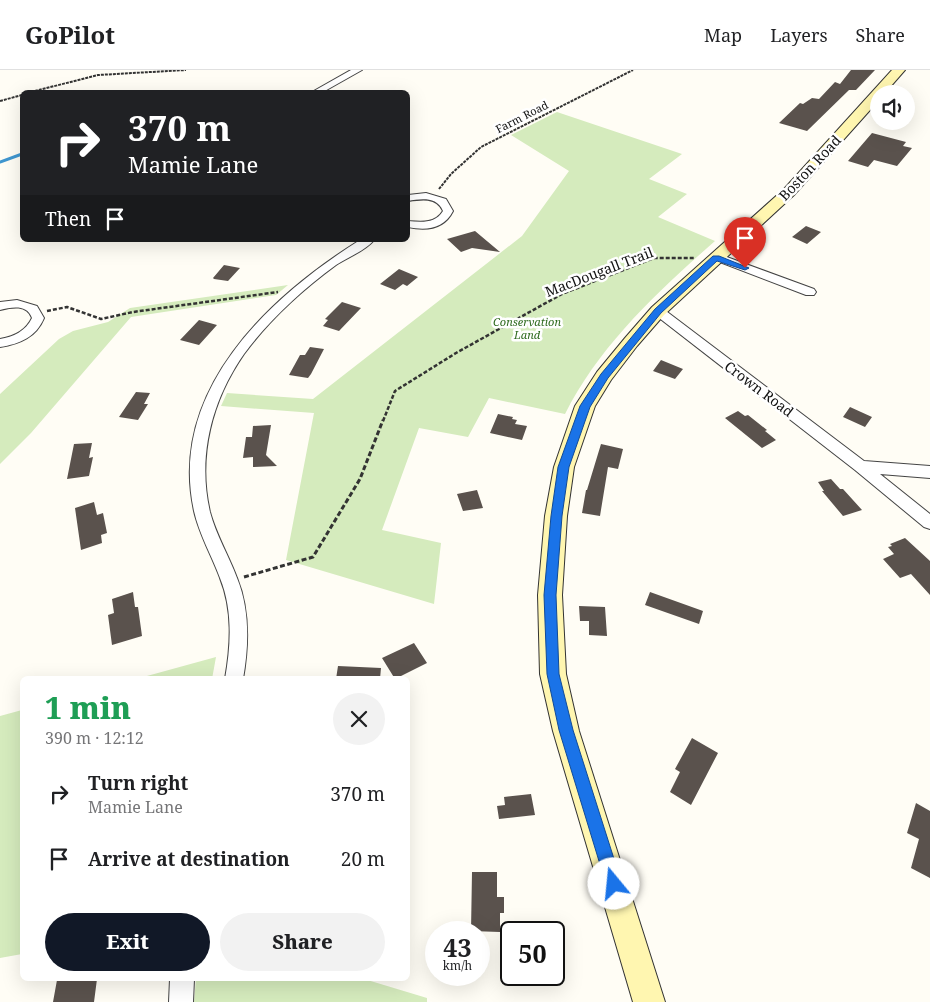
<!DOCTYPE html>
<html lang="en">
<head>
<meta charset="utf-8">
<style>
	:root { --surface:#fff; --page:#f2f2f2; --text:#202124; --muted:#757577; --line:#e0e0e0; --accent:#111827 }
	body { margin:0; font-family:"Noto Serif",serif; background:var(--page); color:var(--text); height:100vh; display:flex; flex-direction:column; font-size:19px; white-space:nowrap }
	* { box-sizing:border-box; margin:0 }
	p { font-size:16px; color:var(--muted) }
	.icon { flex:none; width:28px; height:28px; fill:none; stroke:currentColor; stroke-width:2; stroke-linecap:round; stroke-linejoin:round }
	.map { position:relative; flex:1; overflow:hidden }
	.side { position:absolute; left:20px; top:606px; width:390px; height:305px; display:flex; flex-direction:column; background:var(--surface); border-radius:8px; box-shadow:0 5px 20px #0002 }
	.side>* { flex:none }
	.hud { position:absolute; left:20px; top:20px; width:390px; height:152px; border-radius:8px; box-shadow:0 5px 20px #0002; background:#202124; color:#fff; overflow:hidden }
	.controls { position:absolute; left:870px; top:15px; display:grid; gap:10px }
	.controls a { display:grid; place-items:center; width:45px; height:45px; border-radius:50%; background:var(--surface); box-shadow:0 5px 20px #0002; font-size:25px }
	.speed { position:absolute; left:425px; top:851px; display:flex; gap:10px; font-size:25px; font-weight:700; text-align:center }
	.speed>* { display:grid; place-content:center; width:65px; height:65px; border-radius:50%; background:var(--surface); box-shadow:0 5px 20px #0002; line-height:1 }
	.speed small { font-size:12px; font-weight:400 }
	.speed .limit { border:2px solid #111; border-radius:8px; background:#fff; color:#111 }
	.pin { position:absolute; display:grid; place-items:center; width:42px; height:42px; color:#fff; margin:-51px -21px; border-radius:50% 50% 50% 0; rotate:-45deg; box-shadow:0 0 5px #0007 }
	.pin .icon { rotate:45deg }
	.me { position:absolute; width:55px; margin:-28px; rotate:343deg; stroke-linejoin:round; filter:drop-shadow(0 0 4px #0008) }
	.turn { display:flex; align-items:center; gap:18px; height:105px; padding:0 25px; font-size:22px }
	.turn .icon { width:65px; height:65px; stroke-width:2.5 }
	.turn b { display:block; font-size:35px; line-height:42px }
	.then { display:flex; align-items:center; height:48px; padding:0 25px; background:#0003; gap:10px; font-size:19px }
	.round { display:grid; place-items:center; flex:none; width:52px; height:52px; border-radius:26px; background:var(--page) }
	.head { display:flex; align-items:center; justify-content:space-between; height:85px; padding:0 25px }
	h1 { font-size:30px; font-weight:800; line-height:38px; color:#1e9e55 }
	.button { display:flex; gap:10px; margin-top:auto; padding:10px 25px }
	.button a { flex:1; height:58px; border-radius:30px; background:var(--accent); color:#fff; font-size:20px; font-weight:800; line-height:58px; text-align:center }
	.button a+a { background:var(--page); color:var(--text) }
	ul { padding:0; list-style:none }
	li { display:flex; align-items:center; gap:15px; height:65px; padding:0 25px }
	li div { flex:1 }
	li b { display:block; font-size:19px }
	li em { font-style:normal }
	header { display:flex; align-items:center; gap:30px; box-sizing:border-box; height:70px; padding:0 25px; background:var(--surface); border-bottom:1px solid var(--line) }
	header strong { font-size:24px }
	nav { display:flex; gap:28px; margin-inline-start:auto; font-size:18px }
	.map>svg:first-child { display:block }
</style>
</head>
<body>
<header>
<strong>GoPilot</strong>
<nav><a>Map</a><a>Layers</a><a>Share</a></nav>
</header>
<div class="map">
<svg width="930" height="932" viewBox="0 0 930 932">
	<rect width="100%" height="100%" fill="#fffdf5"/>
	<path fill="#d5ebbd" d="M557,42L682,84L649,109L687,124L658,147L715,171C658,221 599,276 565,344L489,328L468,367L419,358L382,460L441,473L434,534L286,490L314,343L221,336L227,323L313,329L522,166L569,101L511,65Z
		M288,215L276,225L131,247L31,363L0,394V324L59,269L73,261L108,252L130,238Z
		M216,587L212,609H136Z
		M22,640V884L0,888V646Z
		M196,909H364L427,928V932H194Z"/>
	<g fill="none" stroke-linecap="round" stroke-linejoin="round">
		<path stroke="#3f96cf" stroke-width="3" d="M0,92L22,84"/>
	</g>
	<path fill="#5a524d" d="M851,0H875L856,20H849L807,61L779,53L800,33L803,34L812,28L819,29L835,12L840,14Z
		M872,63L906,72L903,76L912,78L897,96L874,90L868,97L848,91Z
		M806,156L821,162L807,174L792,167Z
		M475,161L500,182L472,178L461,182L447,169Z
		M224,195L240,198L228,211L214,209L213,208Z
		M399,199L418,207L407,216L403,214L395,220L380,214Z
		M342,232L361,238L339,261L323,256L328,250L325,249Z
		M199,250L217,255L199,275L180,270Z
		M310,277L324,279L311,304L308,308L289,305L300,285H305Z
		M661,290L683,299L675,309L653,301Z
		M136,322L150,323L144,334H148L138,350L119,347Z
		M850,337L872,347L865,357L843,347Z
		M738,341L745,346L748,345L767,360L765,361L776,370L762,378L725,348Z
		M498,344L513,347L512,349L517,350L515,354L527,356L522,370L490,363Z
		M271,355L266,385L277,396L253,397V387L243,388L246,367H252L253,356Z
		M92,373L89,388L93,387L89,406L67,409L74,374Z
		M601,374L623,379L618,399L608,397L600,446L582,443L586,420H587Z
		M831,409L840,419H843L862,440L843,446L822,421H824L818,412Z
		M477,420L483,438L463,441L457,424Z
		M94,432L97,445L103,443L107,463L101,465L102,473L81,480L75,438Z
		M905,468L930,491V525L911,504L900,508L883,489L894,484L888,477L892,476L890,474Z
		M133,522L135,537H138L142,566L112,575L108,545L114,543L112,529Z
		M650,522L703,541L699,554L645,535Z
		M579,536L605,537L607,566L589,565V551H580Z
		M414,573L427,593L395,609L382,588Z
		M338,596L381,598L380,609H336Z
		M692,668L718,683L691,735L670,722L680,702L675,699Z
		M531,724L535,745L499,749L497,736L505,735L504,727Z
		M916,733L930,741V808L911,798L919,769L907,763Z
		M472,802H497V827H504V843H500V862L471,861Z
		M70,909H97L94,932H53L57,910Z"/>
	<g fill="none" stroke-linecap="round" stroke-linejoin="round">
		<defs>
			<path id="minor" d="M351,0H362L323,22H312Z
				M426,123L446,129L453,141C444,159 426,161 408,157V151C421,152 435,154 443,141C437,126 420,129 408,131V125Z
				M360,170H374C365,181 348,187 336,195C302,220 269,250 244,284C212,330 197,386 210,442C216,465 229,486 237,508C250,540 249,575 243,609H225C231,575 233,540 220,508C212,486 199,464 194,441C168,321 268,228 360,170Z
				M716,183L814,219L816,222L814,225H806L712,189L710,187L712,185Z
				M17,230L37,236L44,248C36,267 20,274 0,277V269C13,267 26,261 32,248C27,234 12,237 0,240V232Z
				M658,237L662,238L864,391L930,396V408L880,404L930,444V459L924,457L855,400L654,244L652,241L654,238Z
				M170,909H194L193,932H169Z"/>
			<path id="secondary" d="M892,0H905L884,24H879V30L794,125L664,245L637,276L611,310L595,336L574,397L567,446L562,525L566,604L579,661L665,932H633L553,661L540,604L538,525L545,446L554,397L575,336L597,302L625,268L652,237L784,119Z"/>
		</defs>
		<use href="#minor" stroke="#444" stroke-width="2"/>
		<use href="#secondary" stroke="#333" stroke-width="2"/>
		<path stroke="#333" stroke-width="2" stroke-dasharray="3 1" stroke-linecap="butt" d="M31,22L98,5L186,0
			M0,31L22,25
			M439,119L451,104L481,77L633,0"/>
		<path stroke="#333" stroke-width="2.5" stroke-dasharray="4 2" stroke-linecap="butt" d="M47,241L67,237L101,249L133,242L278,222
			M383,351L395,321L456,283L562,224L654,188H695"/>
		<path stroke="#333" stroke-width="3" stroke-dasharray="5 2.5" stroke-linecap="butt" d="M244,507L313,487L360,409L383,350"/>
		<use href="#minor" fill="#fff" fill-rule="evenodd"/>
		<use href="#secondary" fill="#fff6b0" fill-rule="evenodd"/>
	</g>
	<path fill="#1a73e8" stroke="#114b97" d="M713,186H719L749,198L745,200L717,191L661,243L608,308L590,337L569,397L562,446L556,525L559,604L573,660L622,814L619,820L614,822L608,820L606,814L559,660L547,604L544,525L551,446L558,397L580,336L601,304L655,239Z"/>
	<g text-anchor="middle" stroke-width="5" stroke-linejoin="round" paint-order="stroke">
		<g font-size="11" fill="#111" stroke="#fff">
			<text transform="translate(522 47) rotate(-27)" y="4">Farm Road</text>
		</g>
		<g font-size="11" font-style="italic" fill="#2f6b1f" stroke="#fff">
			<text x="527" y="256">Conservation<tspan x="527" dy="13">Land</tspan></text>
		</g>
		<g font-size="14" fill="#111" stroke="#fff">
			<text transform="translate(810 98) rotate(-47)" y="5">Boston Road</text>
			<text transform="translate(599 202) rotate(-21)" y="5">MacDougall Trail</text>
			<text transform="translate(759 319) rotate(37)" y="5">Crown Road</text>
		</g>
	</g>
</svg>
<div class="controls">
<a><svg class="icon" aria-label="sound" viewBox="0 0 24 24"><path d="M4 9h4l5-4v14l-5-4H4zM17 9q2 3 0 6"/></svg></a>
</div>
<div class="speed"><div>43<small>km/h</small></div><div class="limit">50</div></div>
<div class="pin" style="left:745px;top:198px;background:#d93025"><svg class="icon" aria-label="arrive" viewBox="0 0 24 24"><path d="M6 21V4h12l-3 4 3 4H6"/></svg></div>
<svg class="me" style="left:614px;top:814px" viewBox="-20 -20 40 40"><circle r="19" fill="#fff"/><path d="M0-13L10 11 0 6-10 11z" fill="#1a73e8"/></svg>
<div class="hud">
<div class="turn"><svg class="icon" aria-label="right" viewBox="0 0 24 24"><path d="M7 20v-9h11M14 6l5 5-5 5"/></svg><div><b>370 m</b>Mamie Lane</div></div>
<div class="then">Then<svg class="icon" aria-label="arrive" viewBox="0 0 24 24"><path d="M6 21V4h12l-3 4 3 4H6"/></svg></div>
</div>
<section class="side">
<div class="head"><div><h1>1 min</h1><p>390 m · 12:12</p></div><a class="round"><svg class="icon" aria-label="close" viewBox="0 0 24 24"><path d="M6 6l12 12M18 6L6 18"/></svg></a></div>
<ul>
<li><svg class="icon" aria-label="right" viewBox="0 0 24 24"><path d="M7 20v-9h11M14 6l5 5-5 5"/></svg><div><b>Turn right</b><p>Mamie Lane</p></div><em>370 m</em></li>
<li><svg class="icon" aria-label="arrive" viewBox="0 0 24 24"><path d="M6 21V4h12l-3 4 3 4H6"/></svg><div><b>Arrive at destination</b></div><em>20 m</em></li>
</ul>
<div class="button"><a>Exit</a><a>Share</a></div>
</section>
</div>
</body>
</html>
